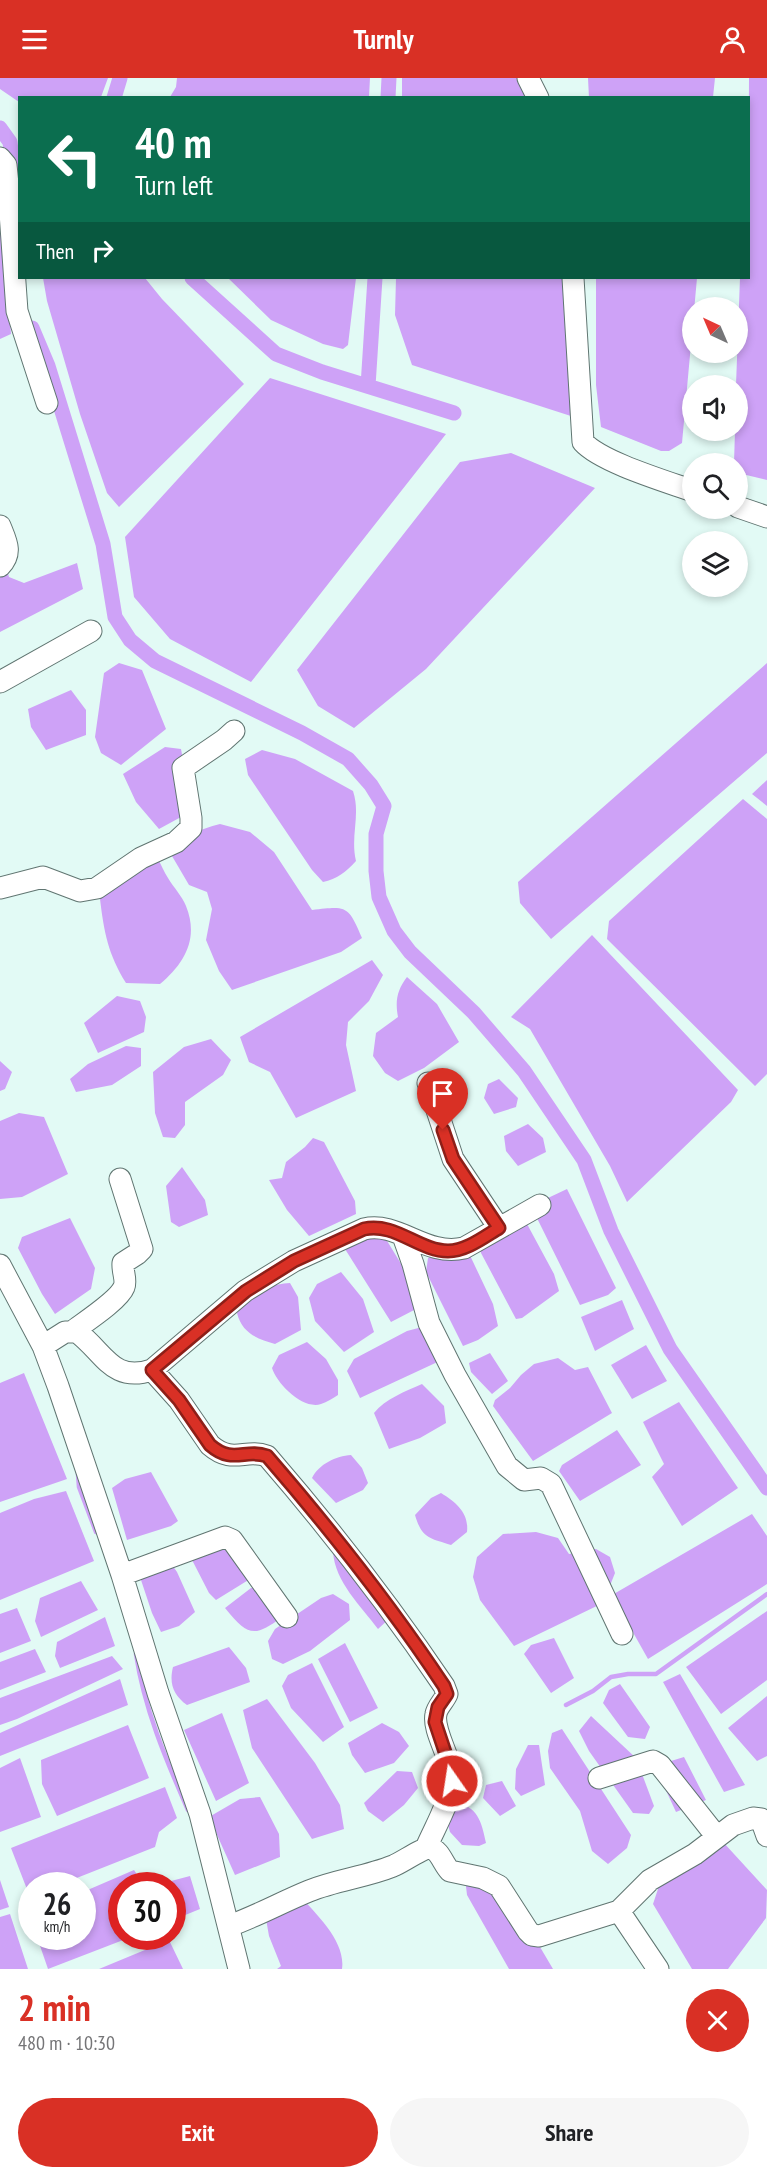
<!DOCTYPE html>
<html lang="en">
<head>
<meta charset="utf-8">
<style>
	:root { --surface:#fff; --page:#f6f6f6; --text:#202124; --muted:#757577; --accent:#d93025 }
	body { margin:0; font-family:"PT Sans Narrow",sans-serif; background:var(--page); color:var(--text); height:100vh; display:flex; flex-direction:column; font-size:22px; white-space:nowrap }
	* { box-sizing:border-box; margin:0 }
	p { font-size:20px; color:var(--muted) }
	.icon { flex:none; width:33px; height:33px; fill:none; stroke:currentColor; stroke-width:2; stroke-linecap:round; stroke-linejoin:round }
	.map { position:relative; height:1891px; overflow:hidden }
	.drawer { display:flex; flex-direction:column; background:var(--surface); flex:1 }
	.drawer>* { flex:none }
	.top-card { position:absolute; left:18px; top:18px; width:732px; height:183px; border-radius:0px; box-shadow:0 3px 9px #0003; background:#0b6e4f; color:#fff; overflow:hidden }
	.needle { width:39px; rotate:316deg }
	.buttons { position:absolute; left:682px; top:219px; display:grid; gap:12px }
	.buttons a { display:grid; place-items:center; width:66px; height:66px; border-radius:50%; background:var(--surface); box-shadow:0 3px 9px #0003; font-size:30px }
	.speed { position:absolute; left:18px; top:1794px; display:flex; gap:12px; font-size:30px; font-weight:700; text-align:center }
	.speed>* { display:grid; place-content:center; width:78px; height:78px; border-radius:50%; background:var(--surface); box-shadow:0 3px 9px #0003; line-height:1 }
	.speed small { font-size:15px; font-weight:400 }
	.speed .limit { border:9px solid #d22; background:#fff; color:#111 }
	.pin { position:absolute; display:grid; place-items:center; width:51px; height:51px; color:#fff; margin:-62px -26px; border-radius:50% 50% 50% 0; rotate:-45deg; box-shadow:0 0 6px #0007 }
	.pin .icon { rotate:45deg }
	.me { position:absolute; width:66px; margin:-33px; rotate:347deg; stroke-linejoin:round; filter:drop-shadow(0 0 4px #0008) }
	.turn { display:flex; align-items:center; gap:21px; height:126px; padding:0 18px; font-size:27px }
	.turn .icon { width:78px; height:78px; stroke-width:2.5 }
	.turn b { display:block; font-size:42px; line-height:51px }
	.then { display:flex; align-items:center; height:57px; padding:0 18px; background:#0003; gap:12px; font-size:22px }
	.round { display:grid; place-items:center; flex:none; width:63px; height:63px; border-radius:32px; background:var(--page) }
	.overview { display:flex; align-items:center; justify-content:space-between; height:102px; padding:0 18px }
	h1 { font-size:36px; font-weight:800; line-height:45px; color:var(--accent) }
	.button { display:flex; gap:12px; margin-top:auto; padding:12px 18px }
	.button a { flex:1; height:69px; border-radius:36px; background:var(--accent); color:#fff; font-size:24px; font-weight:800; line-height:69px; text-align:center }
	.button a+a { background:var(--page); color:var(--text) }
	header { display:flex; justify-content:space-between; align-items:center; height:78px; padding:0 18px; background:var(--accent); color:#fff; font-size:27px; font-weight:800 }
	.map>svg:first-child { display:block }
</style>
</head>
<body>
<header><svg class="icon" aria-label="menu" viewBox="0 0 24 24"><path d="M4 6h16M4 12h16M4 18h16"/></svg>Turnly<svg class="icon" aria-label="person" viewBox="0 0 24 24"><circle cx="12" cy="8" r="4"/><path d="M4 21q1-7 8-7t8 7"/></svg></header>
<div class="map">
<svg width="767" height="1891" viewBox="0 0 767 1891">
	<rect width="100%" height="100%" fill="#e2faf5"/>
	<path fill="#cea2f7" d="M0,0H108L101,19L20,20L19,24L0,11Z
		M177,0H370L369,19H170L176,9Z
		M402,0H522L530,20H402Z
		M588,0H715L713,19L589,20Z
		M749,0H767V402L738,395V386L734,385L735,353L738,352V308L736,307L740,200H748Z
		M0,114L11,256L0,261Z
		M43,200H145L162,221L244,306L119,429L107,415L80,336L47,223Z
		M228,200H356L348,267L343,271L323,266L271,242Z
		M396,200H569L574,339L412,287L395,237Z
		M596,200H697L682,365L669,373H661L601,349L596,307Z
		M270,300L446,356L251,604L170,561L134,519L125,459Z
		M511,375L595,410L426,591L354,650L318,628L297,592L460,384Z
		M3,479L9,499L24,505L77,485L83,511L0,554V480Z
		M119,585L142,592L166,651L121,687L101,675L95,659L104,595Z
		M767,585V675L551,861L520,825L518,804Z
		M71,612L86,632V657L46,672L31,649L28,631Z
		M165,669L181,671L192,733L159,751L136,724L123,696Z
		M262,672L295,681L353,713C361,737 350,758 356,783C346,794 337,801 323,804L312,792L248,697L245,681Z
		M767,702V728L752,716Z
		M743,721L767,741V996L755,1008L607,861L609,843Z
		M220,746L250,754L274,774L312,832C347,828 348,827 362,860L341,874L232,912L219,893L206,862L212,831L207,814L189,807L172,778C180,759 200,751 220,746Z
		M157,779C161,786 164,794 168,800C174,810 182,818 186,828C199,860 185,885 160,906L126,905C108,876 104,854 100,821L118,798Z
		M592,857L738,1012L731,1024L627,1124L610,1088L530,951L511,939Z
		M372,882L383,897L369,923L348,944L346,967L356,1013L296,1040L270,994L249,984L240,959Z
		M407,899L437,926L459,964L424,990L398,1003L385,995L373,978L376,955L398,939C395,923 397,912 407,899Z
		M117,918L140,923L146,939L144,954L98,975L84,945Z
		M211,961L231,982L223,997L185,1024V1047L175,1060L163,1059L155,1035L153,994L184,969Z
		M126,968L141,970V988L112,1007L76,1014L70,1001L88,986Z
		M0,983L12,994L5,1011L0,1013Z
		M499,1001L518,1020L516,1029L494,1036L484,1020L488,1006Z
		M19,1035L44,1039L68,1096L22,1119L0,1121V1043Z
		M528,1046L543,1060L546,1074L518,1088L506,1073L504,1058Z
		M313,1060L324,1064L355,1123L356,1136L309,1158L287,1132L269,1102L282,1100L286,1084L305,1069Z
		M182,1089L205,1122L208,1137L179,1149L171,1144L166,1108Z
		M567,1111L616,1210L608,1217L580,1227L531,1128Z
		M520,1133L554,1196L559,1213L522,1240L516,1241L481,1175L479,1162Z
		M70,1140L95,1190L91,1211L55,1236L42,1216L18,1170L22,1159Z
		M381,1153L411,1202L418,1230L391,1244L345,1171Z
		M466,1169L493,1226L498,1248L478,1262L463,1268L426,1194L428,1180L447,1170Z
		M341,1194L363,1221L374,1254L344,1274L315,1243L309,1220L317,1206Z
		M290,1205L298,1219L301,1252L275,1266C257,1261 242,1255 237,1235C254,1215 263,1207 290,1205Z
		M622,1222L634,1251L595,1273L581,1239Z
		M426,1248L444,1281L360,1320L347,1293L354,1281L407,1253Z
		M307,1264L326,1281L338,1302V1317C333,1320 327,1324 321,1326C303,1332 277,1306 272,1290L279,1277Z
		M646,1267L667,1303L632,1321L611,1287Z
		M490,1275L508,1303L492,1316L471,1294L469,1285Z
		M558,1280L575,1292L588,1289L612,1335L533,1383L493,1328L495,1322L510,1310L521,1297L534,1286Z
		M24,1295L67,1401L0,1424V1305Z
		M422,1306L444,1328L446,1345L420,1360L389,1371L374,1335C385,1321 406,1313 422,1306Z
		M679,1324L738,1410L682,1448L652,1399L664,1386L643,1344Z
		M617,1352L641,1387L580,1423L559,1393L562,1387Z
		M351,1377L362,1390L368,1405L363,1412L336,1425L312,1400C319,1386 336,1378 351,1377Z
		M151,1394L178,1443L171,1448L127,1462L112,1410L125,1401Z
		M66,1413L94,1483L0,1522V1435L34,1421Z
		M441,1415C457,1425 469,1435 467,1454L451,1467C430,1460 422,1461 415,1437L431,1420Z
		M752,1436L767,1458V1506L648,1581L612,1517Z
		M536,1454L558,1460L569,1476L596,1471L610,1479L615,1495L603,1525L514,1568L480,1522L473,1499L477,1479L503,1456Z
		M233,1458L250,1501L216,1522L209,1515L190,1478Z
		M346,1465L353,1466C370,1486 394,1511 391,1539L378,1551C361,1528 335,1504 333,1474Z
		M170,1484L177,1494L195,1534L179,1548L161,1554L152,1535L140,1499Z
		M81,1503L98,1532L41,1559L35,1543L40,1520Z
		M267,1508L282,1539C254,1560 248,1558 225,1530L251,1510Z
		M333,1516L349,1526L350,1542L310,1573L283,1586L272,1581L268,1563L275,1551L321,1520Z
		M17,1530L31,1563L0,1575V1536Z
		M767,1533V1602L721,1636L686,1589Z
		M105,1539L115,1568L60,1590L55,1578L57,1564Z
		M554,1560L574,1600L551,1615L524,1576L531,1567Z
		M345,1565L378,1630L350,1644L318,1581Z
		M229,1569L246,1590L250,1604L187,1627C173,1617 169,1605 173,1589Z
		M35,1571L46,1594L0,1612V1584Z
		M112,1578L123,1591L17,1641L0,1647V1620Z
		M312,1585L344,1649L323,1664L291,1630L282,1608L288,1597Z
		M680,1596L745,1707L724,1714L663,1604Z
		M120,1601L128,1627L0,1678V1655Z
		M620,1606L650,1649L645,1661L628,1659L603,1625L609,1612Z
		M767,1618V1678L757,1683L728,1650Z
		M267,1621L315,1685L340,1727L344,1751L312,1761L252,1670L243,1632Z
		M222,1635L249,1705L216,1723L184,1652Z
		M591,1638L636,1680L654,1728L649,1736L633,1735L589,1673L579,1653Z
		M382,1645L399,1654L409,1668L394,1685L365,1695L352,1677L348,1665Z
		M128,1647L149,1700L57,1738L42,1706L41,1682Z
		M562,1651L631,1757L627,1770L608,1786L592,1773L580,1733L550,1690L548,1673L552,1655Z
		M528,1667H539L545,1707L521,1718L515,1711L516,1691Z
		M684,1679L706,1722L676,1734L657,1693L671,1683Z
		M20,1680L41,1739L0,1754V1690Z
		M397,1693L412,1694L418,1710L404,1727L383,1744L368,1733L364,1725Z
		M502,1703L516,1728L500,1738L483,1720L486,1707Z
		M165,1709L177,1740L159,1754L155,1769L59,1807L32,1808L30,1819L11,1770Z
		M260,1719L279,1756L280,1779L235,1797L209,1739L240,1721Z
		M454,1724C478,1729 481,1742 486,1765L479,1768L462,1767L450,1754L444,1733Z
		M723,1764L767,1812L766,1840L728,1891H692L653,1826L659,1808Z
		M134,1792L144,1807L122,1808V1858L131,1859L48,1891L37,1859L82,1858L83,1814Z
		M497,1796L553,1891H509L467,1817L465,1800Z
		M190,1798L200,1831L173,1842L172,1808L156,1807Z
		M0,1802L9,1829L0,1832Z
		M301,1819C317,1837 346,1864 342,1891H277L281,1888L269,1858L266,1841Z
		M10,1836L28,1891H0V1839Z
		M169,1862L183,1891H99Z"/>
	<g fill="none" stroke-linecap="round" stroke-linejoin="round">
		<path stroke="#cea2f7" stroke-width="4.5" d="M78,1396L79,1409L96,1454
			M136,1576C144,1630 166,1682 188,1732
			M566,1627L593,1613L611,1599L628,1596H656L767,1516"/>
		<path stroke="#cea2f7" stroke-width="15" d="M114,20L120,0
			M388,20L389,0
			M0,50L10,64L14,97
			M192,200L276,276L322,294L454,335
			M32,250L48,288L103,466L115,539L130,562L155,583L302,655L348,681L371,707L384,728L376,756V793L379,819L394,853L410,874L474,935L524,993L584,1082L611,1153L670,1271L767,1410
			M368,308L375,200"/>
		<defs>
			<path id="minor" d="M528,0L538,20
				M0,80L6,87L8,106L17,233L47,325
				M573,200L583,364C601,384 665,403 693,413
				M738,429L767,439
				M0,448C6,463 13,475 0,488
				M0,604L91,553
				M0,810L43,799L80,813L97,810L141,780L176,764L191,750V740L183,690L224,662L234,653
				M428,1005L453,1081L499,1150
				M403,1158L413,1186L429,1245L455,1297L507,1388L524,1402L541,1400L551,1406L622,1556
				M0,1187L43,1268L58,1308L122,1497L158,1615L200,1736L239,1891
				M73,1253C85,1244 119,1222 124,1209C127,1202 122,1193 123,1185L137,1176L142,1171L120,1101
				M43,1268L65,1254H77C105,1275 112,1305 152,1292L245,1213L294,1183L364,1151C399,1143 425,1179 464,1170L540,1127
				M152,1292L179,1322L210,1367C233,1387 245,1370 267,1378C331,1452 390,1528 444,1608L447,1616C444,1623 437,1629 436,1636C432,1654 454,1683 452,1704C450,1724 434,1751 426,1770
				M122,1497L225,1459L232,1462L287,1539
				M599,1700L653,1683L660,1687L717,1759
				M619,1833L658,1891
				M229,1848C257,1838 282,1824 309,1813C336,1802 366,1799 393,1788C401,1785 424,1769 430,1770C440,1772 443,1786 450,1793L483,1800L499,1808L528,1853L532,1857L539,1858L619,1833L650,1802L695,1776L733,1747L753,1740L761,1741L767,1758"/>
		</defs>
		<use href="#minor" stroke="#607571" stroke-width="23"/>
		<use href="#minor" stroke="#fff" stroke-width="21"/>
	</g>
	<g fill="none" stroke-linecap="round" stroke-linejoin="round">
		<defs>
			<path id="route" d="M443,1052L453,1081L499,1150C484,1159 466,1173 448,1173C419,1173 395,1144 364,1151L294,1183L246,1213L152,1292L179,1322L210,1367C233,1387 245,1370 267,1378C331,1452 391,1528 444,1608L447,1616L438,1629L435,1644L449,1686L452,1703"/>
		</defs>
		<use href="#route" stroke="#8d1f18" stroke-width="15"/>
		<use href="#route" stroke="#d93025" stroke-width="10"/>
	</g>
</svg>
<div class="buttons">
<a><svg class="needle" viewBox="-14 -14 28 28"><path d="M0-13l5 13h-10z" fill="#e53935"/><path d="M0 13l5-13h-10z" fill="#757577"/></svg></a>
<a><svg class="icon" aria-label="sound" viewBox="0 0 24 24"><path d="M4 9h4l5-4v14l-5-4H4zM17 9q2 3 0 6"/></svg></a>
<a><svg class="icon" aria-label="search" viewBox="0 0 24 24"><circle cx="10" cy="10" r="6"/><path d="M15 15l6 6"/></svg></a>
<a><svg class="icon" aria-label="layers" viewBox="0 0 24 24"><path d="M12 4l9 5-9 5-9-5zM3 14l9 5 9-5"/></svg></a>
</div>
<div class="speed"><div>26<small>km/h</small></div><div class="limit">30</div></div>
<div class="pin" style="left:443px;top:1052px;background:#d93025"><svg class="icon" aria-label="arrive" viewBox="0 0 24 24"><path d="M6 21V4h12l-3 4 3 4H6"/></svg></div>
<svg class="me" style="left:452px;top:1703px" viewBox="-20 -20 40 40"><circle r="17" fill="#d93025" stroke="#fff" stroke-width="3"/><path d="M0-11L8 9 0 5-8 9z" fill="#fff"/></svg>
<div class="top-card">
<div class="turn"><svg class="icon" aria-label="left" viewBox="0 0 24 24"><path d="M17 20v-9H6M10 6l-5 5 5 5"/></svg><div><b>40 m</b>Turn left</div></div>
<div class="then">Then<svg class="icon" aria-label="right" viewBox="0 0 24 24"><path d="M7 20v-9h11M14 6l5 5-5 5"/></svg></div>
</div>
</div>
<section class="drawer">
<div class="overview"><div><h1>2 min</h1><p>480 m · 10:30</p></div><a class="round" style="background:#d93025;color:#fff"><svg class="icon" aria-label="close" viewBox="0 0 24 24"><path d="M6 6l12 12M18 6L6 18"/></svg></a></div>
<div class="button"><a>Exit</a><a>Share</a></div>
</section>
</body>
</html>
